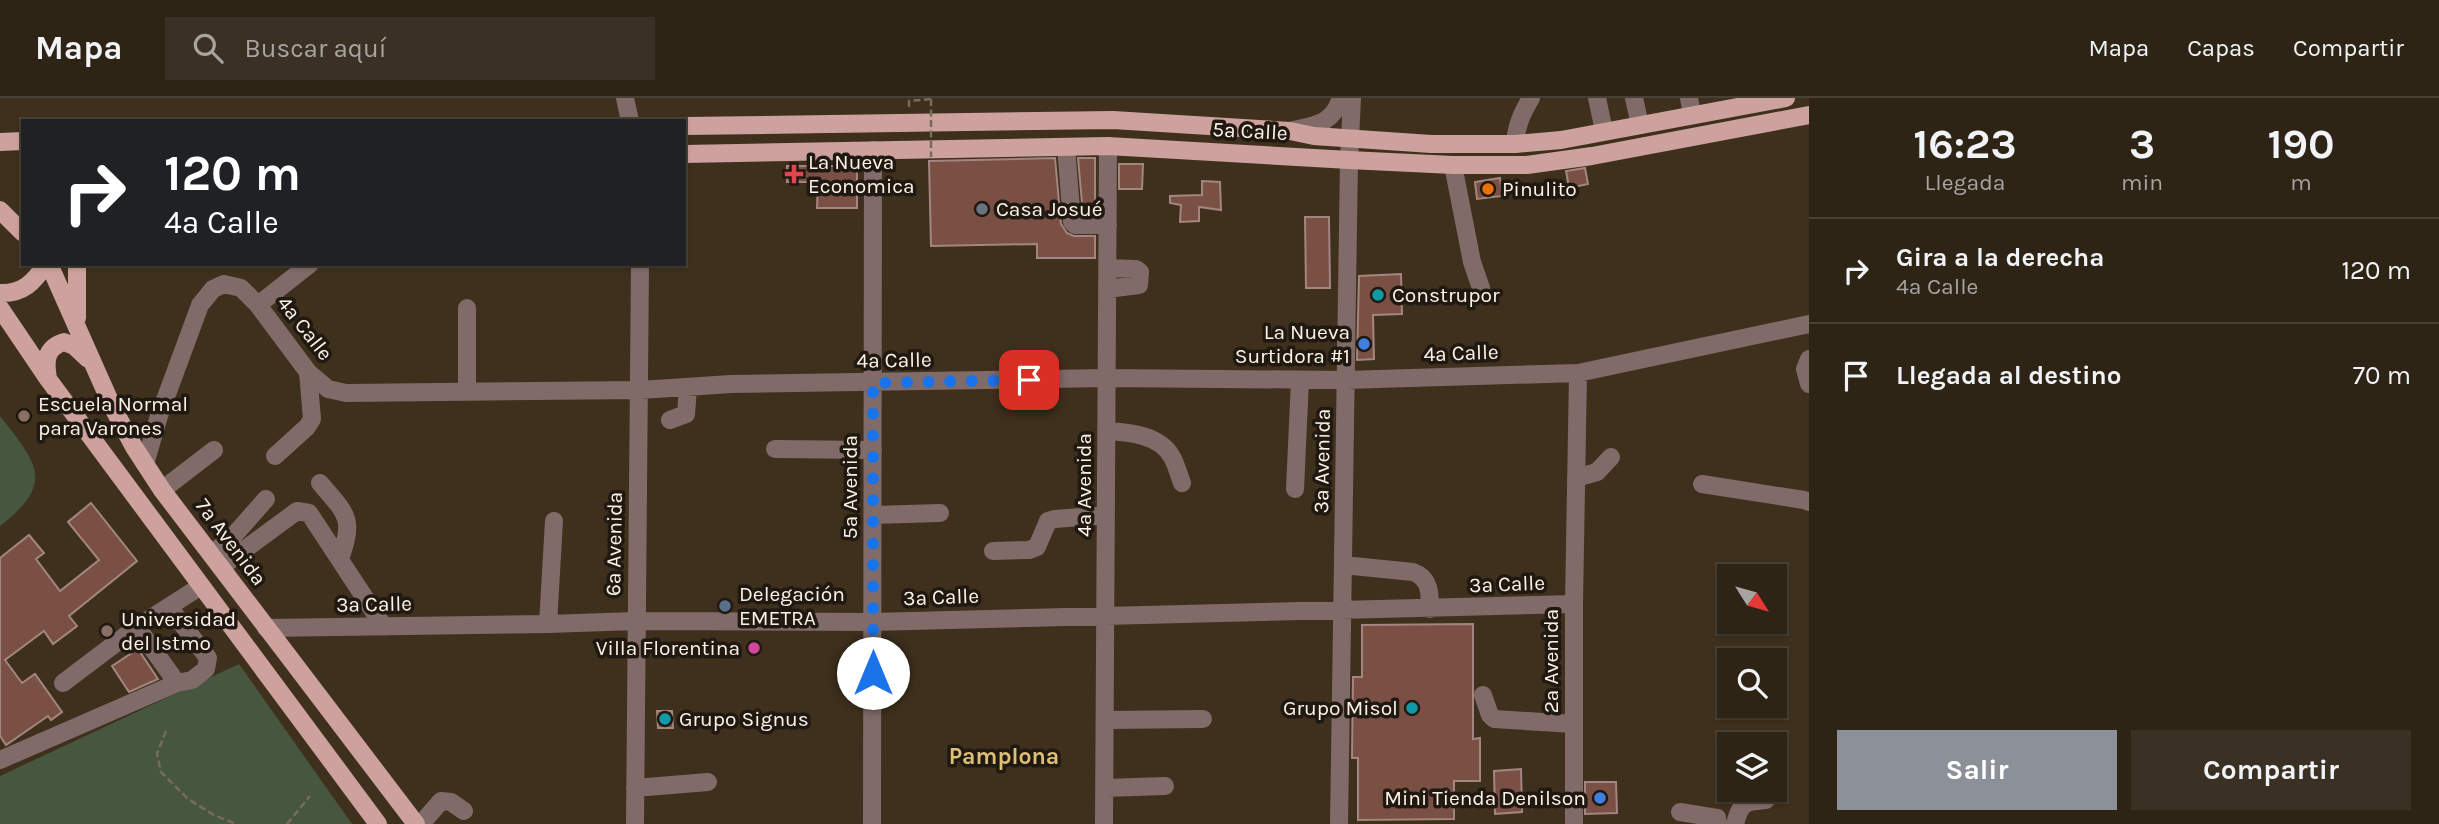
<!DOCTYPE html>
<html lang="es">
<head>
<meta charset="utf-8">
<style>
	:root { --surface:#2e2416; --page:#3a3023; --text:#f1f3f6; --muted:#a7a4a1; --line:#494135; --accent:#8c9099 }
	body { margin:0; font-family:Karla,sans-serif; background:var(--page); color:var(--text); height:100vh; display:flex; flex-direction:column; font-size:26px; white-space:nowrap }
	* { box-sizing:border-box; margin:0 }
	p { font-size:23px; color:var(--muted) }
	.icon { flex:none; width:38px; height:38px; fill:none; stroke:currentColor; stroke-width:2; stroke-linecap:round; stroke-linejoin:round }
	.map { position:relative; flex:1; overflow:hidden }
	.side { display:flex; flex-direction:column; background:var(--surface); width:630px }
	.side>* { flex:none }
	.guide { position:absolute; left:21px; top:21px; width:665px; height:147px; border-radius:0px; box-shadow:0 2px 5px #0004,0 0 0 2px var(--line); background:#202124; color:#fff; overflow:hidden }
	.needle { width:46px; rotate:127deg }
	.buttons { position:absolute; left:1717px; top:466px; display:grid; gap:14px }
	.buttons a { display:grid; place-items:center; width:70px; height:70px; border-radius:0px; background:var(--surface); box-shadow:0 2px 5px #0004,0 0 0 2px var(--line); font-size:35px }
	.pin { position:absolute; display:grid; place-items:center; width:60px; height:60px; color:#fff; margin:-30px; border-radius:14px; box-shadow:0 4px 10px #0006 }
	.me { position:absolute; width:77px; margin:-38px; rotate:0deg; stroke-linejoin:round; filter:drop-shadow(0 0 5px #0008) }
	.turn { display:flex; align-items:center; gap:24px; height:147px; padding:0 28px; font-size:32px }
	.turn .icon { width:91px; height:91px; stroke-width:2.5 }
	.turn b { display:block; font-size:49px; line-height:60px }
	.eta { display:flex; justify-content:space-evenly; align-items:center; height:119px; text-align:center }
	.eta b { font-size:42px; font-weight:700; line-height:49px }
	.button { display:flex; gap:14px; margin-top:auto; padding:14px 28px }
	.button a { flex:1; height:80px; border-radius:0px; background:var(--accent); color:#fff; font-size:28px; font-weight:700; line-height:80px; text-align:center }
	.button a+a { background:var(--page); color:var(--text) }
	ul { padding:0; list-style:none }
	li { display:flex; align-items:center; gap:21px; height:105px; padding:0 28px; border-top:2px solid var(--line) }
	li div { flex:1 }
	li b { display:block; font-size:26px }
	li em { font-style:normal }
	header { display:flex; align-items:center; gap:42px; box-sizing:border-box; height:98px; padding:0 35px; background:var(--surface); border-bottom:2px solid var(--line) }
	header strong { font-size:33px }
	nav { display:flex; gap:38px; margin-inline-start:auto; font-size:24px }
	.search { width:490px; height:63px; background:var(--page); display:flex; align-items:center; gap:18px; box-sizing:border-box; padding:0 24px; border-radius:0px; color:var(--muted); font-size:26px }
	main { display:flex; flex:1; min-height:0 }
	.map>svg:first-child { display:block }
</style>
</head>
<body>
<header>
<strong>Mapa</strong>
<div class="search"><svg class="icon" aria-label="search" viewBox="0 0 24 24"><circle cx="10" cy="10" r="6"/><path d="M15 15l6 6"/></svg>Buscar aquí</div>
<nav><a>Mapa</a><a>Capas</a><a>Compartir</a></nav>
</header>
<main>
<div class="map">
<svg width="1809" height="726" viewBox="0 0 1809 726">
	<rect width="100%" height="100%" fill="#3e301d"/>
	<path fill="#47573f" d="M0,318C37,365 56,385 0,428Z
		M239,566L352,726H0V678Z"/>
	<path fill="#7a4f44" stroke="#a3867f" stroke-width="2" d="M1055,60L1061,126L1067,135L1074,138H1095V160H1037V146L931,148L929,63Z
		M1078,60H1095V116H1083Z
		M1119,66H1143L1142,91H1119Z
		M787,68H857V110H817L818,84H787Z
		M1585,70L1588,86L1569,90L1566,73Z
		M1500,80L1502,98L1477,101L1475,84Z
		M1202,83L1220,84L1221,112L1199,109V123L1180,124L1181,107L1170,105V98L1202,97Z
		M1305,119H1329L1330,190H1306Z
		M1401,176L1402,216L1373,217L1374,261L1357,262L1359,178Z
		M91,405L137,463L69,518L77,528L53,546L44,533L5,562L22,585L35,576L62,614L51,622L48,618L6,647L0,638V460L29,437L44,455L36,461L60,493L99,462L68,424Z
		M1473,526V641L1480,640V683H1454V721L1358,722V660H1352L1353,579H1362V527Z
		M138,551L158,581L129,594L112,568Z
		M657,613H672L673,630H658Z
		M1521,671L1522,714L1495,716L1494,673Z
		M1585,684H1616L1617,715L1585,716Z"/>
	<g fill="none" stroke-linecap="round" stroke-linejoin="round">
		<path stroke="#786b5a" stroke-width="2.5" stroke-dasharray="7 3.5" stroke-linecap="butt" d="M909,9V3L931,1
			M166,633L157,656L161,674L188,701L214,717L236,726
			M287,726L310,698"/>
		<path stroke="#806b69" stroke-width="18" d="M625,0L630,23
			M1597,0L1604,33
			M1634,0L1640,27
			M1689,0L1692,16
			M1290,33C1315,27 1332,27 1341,0
			M1515,46C1516,28 1522,15 1531,0
			M1066,49L1072,124L1075,127H1108
			M1453,67L1472,164L1481,190
			M1107,191L1139,187L1140,174L1136,171L1108,170
			M258,207L310,166
			M467,210V293
			M1809,261L1805,271L1809,286
			M670,322L686,316L688,290
			M1107,333C1129,334 1160,337 1172,359C1176,366 1179,377 1182,385
			M775,351L873,352
			M275,358L307,329L312,321L308,274
			M145,366L159,318L200,207L213,191L224,186L241,190L258,207L308,274L328,291L346,295L640,292L731,286L1107,280L1345,282L1578,275L1809,226
			M1576,380L1597,374L1611,359
			M320,385C346,416 355,419 340,461
			M1702,386L1804,402L1809,404
			M1295,391L1300,282
			M162,392L214,352
			M873,417L940,415
			M993,453L1029,452L1037,449L1048,423L1055,421L1106,417
			M211,455L228,444L266,401
			M1343,467L1413,474C1430,480 1430,495 1430,511
			M221,469L297,413L309,415L384,529
			M548,526L554,423
			M137,529L177,585L192,582L206,571L208,560L169,509
			M266,530L548,526L635,523L873,524L1574,506
			M63,585L137,529L201,488
			M1483,597L1490,617L1494,621L1574,626
			M1105,622L1203,621
			M0,662L177,585
			M635,690L708,684
			M1105,690L1165,688
			M1680,714L1717,720L1718,726
			M421,726L441,703L451,704L464,713
			M635,726L640,166
			M872,726L873,52
			M1104,726L1108,48
			M1339,726L1349,62L1352,0
			M1574,726V506L1578,275
			M1735,726C1741,704 1744,704 1766,702"/>
		<path stroke="#cda19d" stroke-width="18" d="M684,28L1113,22L1290,33L1314,38L1431,46H1515L1561,42L1786,0
			M0,44L23,43
			M684,56L1108,48L1349,62L1453,67H1527L1592,58L1809,17
			M0,112L23,135
			M49,166L112,308L134,349L162,392L416,726
			M77,166V220
			M0,195C23,196 34,184 46,166
			M0,210L48,281L378,726
			M48,281C45,263 45,250 64,244L74,248L88,261"/>
		<path stroke="#786b5a" stroke-width="2.5" stroke-dasharray="7 3.5" stroke-linecap="butt" d="M931,1V59"/>
	</g>
	<g fill="none" stroke-linecap="round" stroke-linejoin="round">
		<path stroke="#1a73e8" stroke-width="12" stroke-dasharray="0 21.6" d="M873,575V285L1029,282"/>
	</g>
	<path fill="#e0444e" stroke="#201911" stroke-width="2.5" d="M790.5 65.5h7v7h7v7h-7v7h-7v-7h-7v-7h7z"/>
	<circle fill="#e8710a" stroke="#201911" stroke-width="2.5" cx="1488" cy="91" r="7"/>
	<circle fill="#6b7280" stroke="#201911" stroke-width="2.5" cx="982" cy="111" r="7"/>
	<g fill="#0f9aa8" stroke="#201911" stroke-width="2.5">
		<circle cx="1378" cy="197" r="7"/>
		<circle cx="1412" cy="610" r="7"/>
		<circle cx="665" cy="621" r="7"/>
	</g>
	<g fill="#3f7fe0" stroke="#201911" stroke-width="2.5">
		<circle cx="1364" cy="246" r="7"/>
		<circle cx="1600" cy="700" r="7"/>
	</g>
	<g fill="#8d6e63" stroke="#201911" stroke-width="2.5">
		<circle cx="24" cy="318" r="7"/>
		<circle cx="107" cy="533" r="7"/>
	</g>
	<circle fill="#5c6f8a" stroke="#201911" stroke-width="2.5" cx="725" cy="508" r="7"/>
	<circle fill="#d1479c" stroke="#201911" stroke-width="2.5" cx="754" cy="550" r="7"/>
	<g text-anchor="middle" stroke-width="7" stroke-linejoin="round" paint-order="stroke">
		<g font-size="21" fill="#fdf3e7" stroke="#201911">
			<text transform="translate(1250 33) rotate(3)" y="7">5a Calle</text>
			<text transform="translate(305 230) rotate(52)" y="7">4a Calle</text>
			<text transform="translate(1461 255) rotate(-2)" y="7">4a Calle</text>
			<text transform="translate(894 262) rotate(-1)" y="7">4a Calle</text>
			<text transform="translate(1322 363) rotate(-89)" y="7">3a Avenida</text>
			<text transform="translate(1084 387) rotate(-90)" y="7">4a Avenida</text>
			<text transform="translate(850 389) rotate(-90)" y="7">5a Avenida</text>
			<text transform="translate(231 444) rotate(53)" y="7">7a Avenida</text>
			<text transform="translate(614 446) rotate(-89)" y="7">6a Avenida</text>
			<text transform="translate(1507 486) rotate(-2)" y="7">3a Calle</text>
			<text transform="translate(941 499) rotate(-2)" y="7">3a Calle</text>
			<text transform="translate(374 506) rotate(-1)" y="7">3a Calle</text>
			<text transform="translate(1551 563) rotate(-90)" y="7">2a Avenida</text>
		</g>
		<g font-size="21" fill="#fdf3e7" stroke="#201911" text-anchor="start">
			<text x="808" y="71">La Nueva<tspan x="808" dy="24">Economica</tspan></text>
			<text x="1502" y="98">Pinulito</text>
			<text x="996" y="118">Casa Josué</text>
			<text x="1392" y="204">Construpor</text>
			<text x="1350" y="241" text-anchor="end">La Nueva<tspan x="1350" dy="24">Surtidora #1</tspan></text>
			<text x="38" y="313">Escuela Normal<tspan x="38" dy="24">para Varones</tspan></text>
			<text x="739" y="503">Delegación<tspan x="739" dy="24">EMETRA</tspan></text>
			<text x="121" y="528">Universidad<tspan x="121" dy="24">del Istmo</tspan></text>
			<text x="740" y="557" text-anchor="end">Villa Florentina</text>
			<text x="1398" y="617" text-anchor="end">Grupo Misol</text>
			<text x="679" y="628">Grupo Signus</text>
			<text x="1586" y="707" text-anchor="end">Mini Tienda Denilson</text>
		</g>
		<g font-size="23" font-weight="bold" fill="#debf75" stroke="#201911">
			<text x="1004" y="666">Pamplona</text>
		</g>
	</g>
</svg>
<div class="buttons">
<a><svg class="needle" viewBox="-14 -14 28 28"><path d="M0-13l5 13h-10z" fill="#e53935"/><path d="M0 13l5-13h-10z" fill="#a7a4a1"/></svg></a>
<a><svg class="icon" aria-label="search" viewBox="0 0 24 24"><circle cx="10" cy="10" r="6"/><path d="M15 15l6 6"/></svg></a>
<a><svg class="icon" aria-label="layers" viewBox="0 0 24 24"><path d="M12 4l9 5-9 5-9-5zM3 14l9 5 9-5"/></svg></a>
</div>
<div class="pin" style="left:1029px;top:282px;background:#d93025"><svg class="icon" aria-label="arrive" viewBox="0 0 24 24"><path d="M6 21V4h12l-3 4 3 4H6"/></svg></div>
<svg class="me" style="left:873px;top:575px" viewBox="-20 -20 40 40"><circle r="19" fill="#fff"/><path d="M0-13L10 11 0 6-10 11z" fill="#1a73e8"/></svg>
<div class="guide">
<div class="turn"><svg class="icon" aria-label="right" viewBox="0 0 24 24"><path d="M7 20v-9h11M14 6l5 5-5 5"/></svg><div><b>120 m</b>4a Calle</div></div>
</div>
</div>
<section class="side">
<div class="eta">
<div><b>16:23</b><p>Llegada</p></div>
<div><b>3</b><p>min</p></div>
<div><b>190</b><p>m</p></div>
</div>
<ul>
<li><svg class="icon" aria-label="right" viewBox="0 0 24 24"><path d="M7 20v-9h11M14 6l5 5-5 5"/></svg><div><b>Gira a la derecha</b><p>4a Calle</p></div><em>120 m</em></li>
<li><svg class="icon" aria-label="arrive" viewBox="0 0 24 24"><path d="M6 21V4h12l-3 4 3 4H6"/></svg><div><b>Llegada al destino</b></div><em>70 m</em></li>
</ul>
<div class="button"><a>Salir</a><a>Compartir</a></div>
</section>
</main>
</body>
</html>
